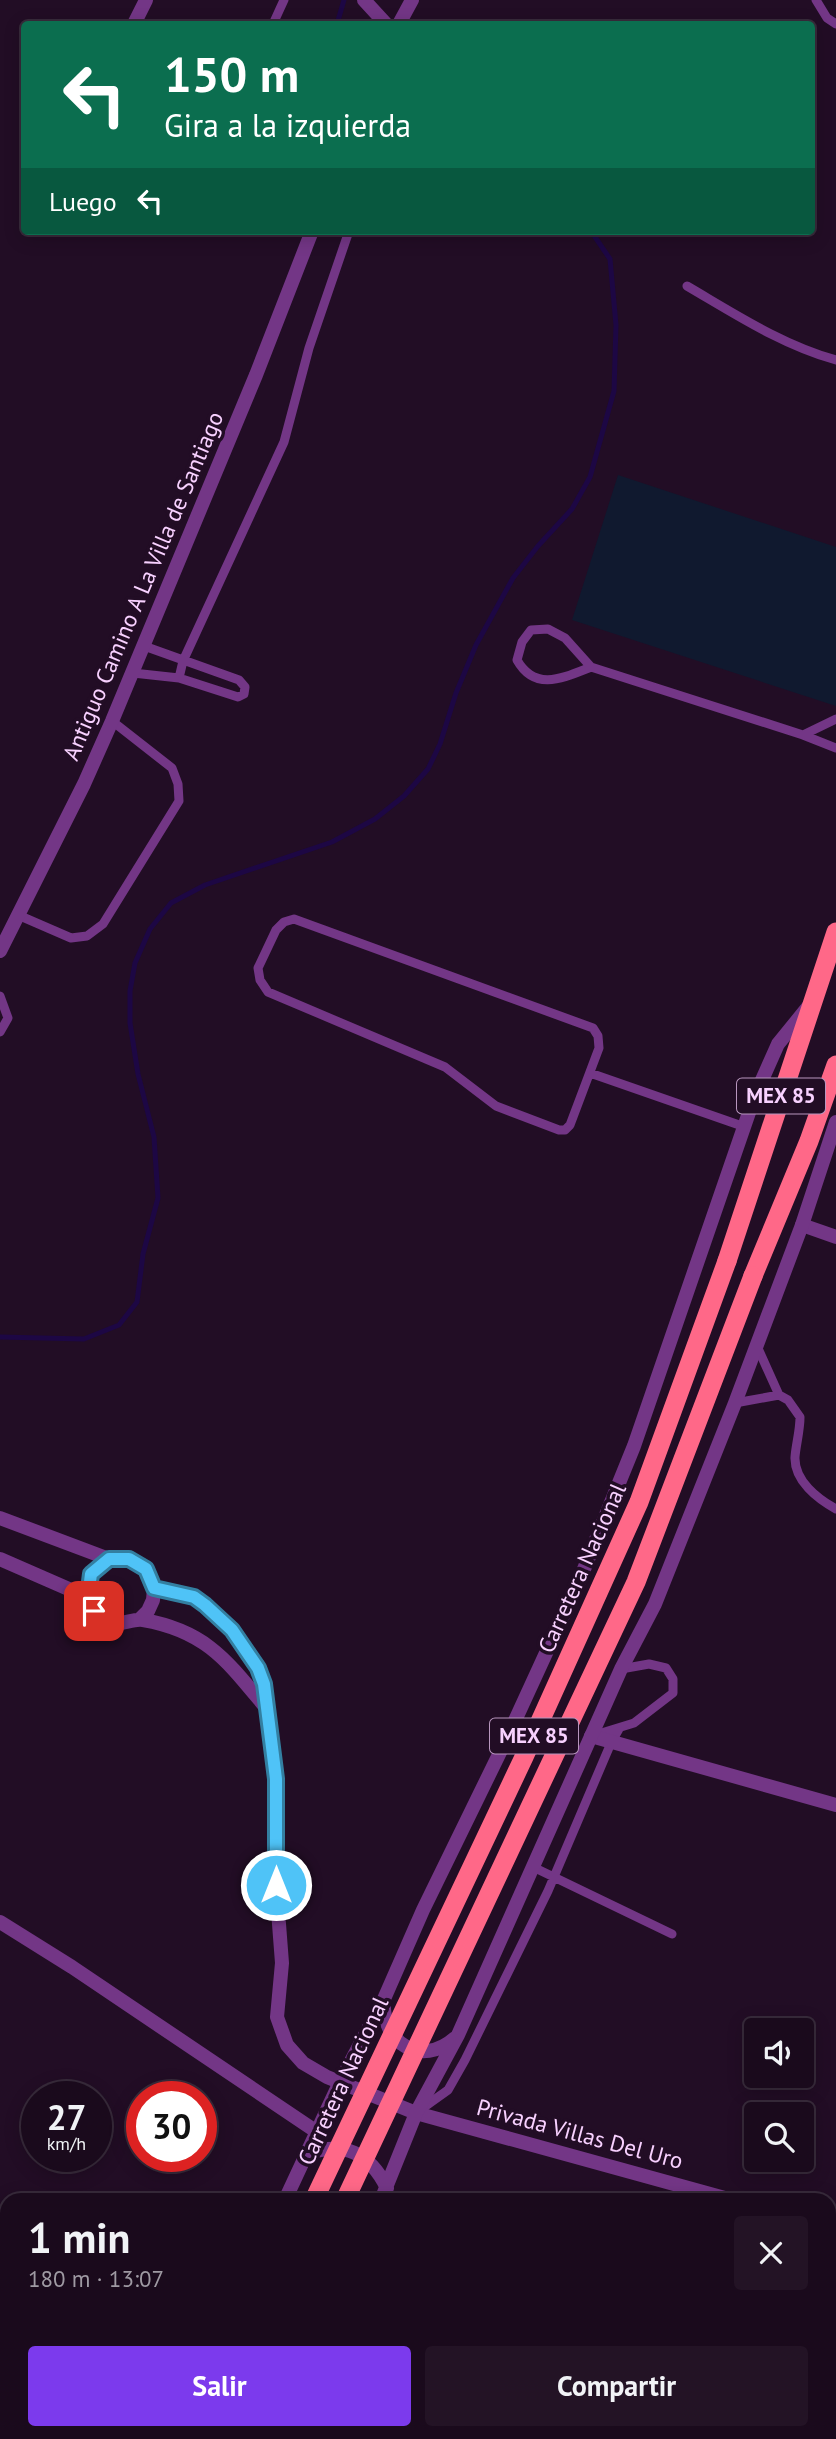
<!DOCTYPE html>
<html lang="es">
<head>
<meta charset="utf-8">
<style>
	:root { --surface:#1a0a1c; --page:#231325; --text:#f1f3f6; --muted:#9f9aa3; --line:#382b3b; --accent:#7c3aed }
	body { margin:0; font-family:"PT Sans",sans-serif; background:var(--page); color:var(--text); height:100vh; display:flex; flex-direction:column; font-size:26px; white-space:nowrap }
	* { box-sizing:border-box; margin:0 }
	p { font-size:23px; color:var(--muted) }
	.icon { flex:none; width:38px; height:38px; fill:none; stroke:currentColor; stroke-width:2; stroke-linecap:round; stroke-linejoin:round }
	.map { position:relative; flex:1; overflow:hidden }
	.details { position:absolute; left:0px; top:2193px; width:836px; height:247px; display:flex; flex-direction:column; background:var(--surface); border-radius:21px 21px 0 0; box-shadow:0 4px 18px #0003,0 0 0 2px var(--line) }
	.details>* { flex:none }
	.guide { position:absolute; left:21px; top:21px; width:794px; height:214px; border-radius:7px; box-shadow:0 4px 18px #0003,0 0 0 2px var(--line); background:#0b6e4f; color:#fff; overflow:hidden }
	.buttons { position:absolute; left:744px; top:2018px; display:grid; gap:14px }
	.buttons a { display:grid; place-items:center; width:70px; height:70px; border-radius:7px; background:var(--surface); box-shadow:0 4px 18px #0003,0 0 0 2px var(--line); font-size:35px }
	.speed { position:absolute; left:21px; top:2081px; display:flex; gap:14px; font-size:35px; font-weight:700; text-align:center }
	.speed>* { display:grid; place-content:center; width:91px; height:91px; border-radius:50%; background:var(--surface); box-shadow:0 4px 18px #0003,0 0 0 2px var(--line); line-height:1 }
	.speed small { font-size:18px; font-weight:400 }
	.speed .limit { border:10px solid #d22; background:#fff; color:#111 }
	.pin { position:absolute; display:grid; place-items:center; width:60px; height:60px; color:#fff; margin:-30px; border-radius:14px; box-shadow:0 4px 10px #0006 }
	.me { position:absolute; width:77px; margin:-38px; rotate:0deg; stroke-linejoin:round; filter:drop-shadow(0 0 5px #0008) }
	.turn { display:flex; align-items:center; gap:24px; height:147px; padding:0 28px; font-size:32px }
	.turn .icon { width:91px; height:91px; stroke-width:2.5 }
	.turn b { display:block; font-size:49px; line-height:60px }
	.then { display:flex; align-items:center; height:66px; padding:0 28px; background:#0003; gap:14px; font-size:26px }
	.round { display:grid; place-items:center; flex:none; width:74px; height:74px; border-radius:7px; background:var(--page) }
	.headline { display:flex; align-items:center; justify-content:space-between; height:119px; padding:0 28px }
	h1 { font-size:42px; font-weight:700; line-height:52px }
	.primary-button { display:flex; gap:14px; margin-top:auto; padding:14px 28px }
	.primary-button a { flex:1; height:80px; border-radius:7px; background:var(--accent); color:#fff; font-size:28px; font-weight:700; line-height:80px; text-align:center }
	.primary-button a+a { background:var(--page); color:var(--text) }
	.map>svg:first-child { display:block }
</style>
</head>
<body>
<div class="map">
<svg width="836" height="2439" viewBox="0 0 836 2439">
	<rect width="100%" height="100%" fill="#220d25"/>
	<path fill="#10192f" d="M618,475L836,547V706L572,620Z
		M0,2390L7,2393V2432L106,2433L122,2439H0Z"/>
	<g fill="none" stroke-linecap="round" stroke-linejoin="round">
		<path stroke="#1d0744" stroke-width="5" d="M337,24L344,0
			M0,1337L84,1339L119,1325L137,1302L143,1254L158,1198L154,1137L138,1074L130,1023V991L135,963L150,929L171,903L205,885L332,842L375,819L404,796L428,769L440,744L456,693L476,645L513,578L538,546L572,509L590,477L614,391L616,325L610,259L591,231"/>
		<path stroke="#733686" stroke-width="9" d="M816,0L827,18L836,24
			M273,24L284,0
			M687,286C735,314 782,345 836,360
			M591,667C563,678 535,692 517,660L522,642L531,630L548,629L565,638L591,667L803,735L836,748
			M133,673L179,678L238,697L244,694L245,687L239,680L144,646
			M179,678L183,661L284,442L309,348L349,231
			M803,735L836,719
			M18,915L71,938L87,936L103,924L179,801L178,784L172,768L112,721
			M294,919L593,1028L598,1036L599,1048L570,1125L565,1130H559L496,1106L445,1067L268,992L260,980L258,968L276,930L284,922Z
			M0,996L8,1018L0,1032
			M590,1073L745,1127
			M779,1395L788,1400L800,1417C800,1431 796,1444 795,1457C794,1481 818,1499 836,1509
			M735,1403L779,1395L756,1344
			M595,1735L634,1723L673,1693V1679L666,1668L649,1664L621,1669
			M533,1867L672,1934
			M420,2110L448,2090L465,2060L548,1891L611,1743L619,1729
			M0,2210L7,2213
			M0,2265L7,2268
			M303,2432L329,2439"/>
		<path stroke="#733686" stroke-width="14" d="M364,0L386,24
			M134,24L146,0
			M802,1225L836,1237
			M0,1518L109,1559
			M0,1559L87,1597
			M154,1588L194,1597L205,1605L232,1630L258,1668L264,1684L276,1778V1885L282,1963L277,2017L287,2045L303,2063L327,2077L416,2113L732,2200
			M140,1619L148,1611L153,1600L154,1588L146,1569L129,1558L109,1559L91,1574C88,1594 86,1610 106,1621C118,1628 131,1618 143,1620C207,1631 228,1662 267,1709
			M591,1736L836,1805
			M0,1922L72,1967L317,2132
			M830,2226L836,2228
			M830,2279L836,2285
			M830,2409L836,2394
			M804,2439L811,2432"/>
		<path stroke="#733686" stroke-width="14" d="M399,24L412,0
			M0,951L84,784L112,721L256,375L312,231
			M384,2000C381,2043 421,2068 455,2038
			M306,2154C344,2141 369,2152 387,2188
			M285,2200L340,2082L384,1999L423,1910L507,1738L580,1579L634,1446L754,1098L778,1044L808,1007
			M381,2200L416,2113L458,2035L621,1669L655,1604L735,1403L802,1225L836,1122
			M177,2439L179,2432
			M266,2439L269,2432"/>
		<path stroke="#ff6888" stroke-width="19" d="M727,1261L836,932
			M753,1276L809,1141L836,1065
			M201,2439L204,2432
			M236,2439L239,2432"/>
		<path stroke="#ff6888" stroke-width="19" d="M314,2200L524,1757L639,1502L727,1261
			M345,2200L636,1582L753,1276"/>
	</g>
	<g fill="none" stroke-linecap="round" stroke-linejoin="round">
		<defs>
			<path id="route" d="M94,1611L88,1597L91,1574L109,1559H129L146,1569L154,1588L194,1597L205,1605L232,1630L258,1668L264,1684L276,1779V1885"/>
		</defs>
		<use href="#route" stroke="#337fa1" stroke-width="18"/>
		<use href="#route" stroke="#4fc3f7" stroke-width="12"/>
	</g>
	<g text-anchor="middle" stroke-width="7" stroke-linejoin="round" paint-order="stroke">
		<g fill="#220d25" stroke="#b896be" stroke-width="2">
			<rect x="737" y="1078.5" width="88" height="35" rx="5"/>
			<rect x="490" y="1718.5" width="88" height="35" rx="5"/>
		</g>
		<g font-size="21" font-weight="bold" fill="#f8d1ff">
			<text x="781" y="1103">MEX 85</text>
			<text x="534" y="1743">MEX 85</text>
		</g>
		<g font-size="23" fill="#f8d1ff" stroke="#220d25">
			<text transform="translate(143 586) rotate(-67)" y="8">Antiguo Camino A La Villa de Santiago</text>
			<text transform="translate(582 1568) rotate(-66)" y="8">Carretera Nacional</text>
			<text transform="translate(343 2081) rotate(-65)" y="8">Carretera Nacional</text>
			<text transform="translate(580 2134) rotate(15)" y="8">Privada Villas Del Uro</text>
		</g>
	</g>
</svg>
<div class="buttons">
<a><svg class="icon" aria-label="sound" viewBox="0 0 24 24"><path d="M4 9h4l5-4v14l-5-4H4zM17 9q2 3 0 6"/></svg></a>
<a><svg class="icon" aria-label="search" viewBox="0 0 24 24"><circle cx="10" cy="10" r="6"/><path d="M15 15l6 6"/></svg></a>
</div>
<div class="speed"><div>27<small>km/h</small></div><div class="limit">30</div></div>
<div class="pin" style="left:94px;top:1611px;background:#d93025"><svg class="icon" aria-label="arrive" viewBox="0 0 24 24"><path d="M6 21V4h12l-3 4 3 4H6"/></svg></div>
<svg class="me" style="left:276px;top:1885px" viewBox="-20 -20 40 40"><circle r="17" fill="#4fc3f7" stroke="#fff" stroke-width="3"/><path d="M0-11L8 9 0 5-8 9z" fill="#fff"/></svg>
<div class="guide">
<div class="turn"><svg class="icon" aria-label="left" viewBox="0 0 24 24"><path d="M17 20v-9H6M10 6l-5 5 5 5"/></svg><div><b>150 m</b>Gira a la izquierda</div></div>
<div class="then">Luego<svg class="icon" aria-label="left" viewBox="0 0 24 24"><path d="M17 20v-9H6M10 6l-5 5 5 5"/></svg></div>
</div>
<section class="details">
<div class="headline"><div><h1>1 min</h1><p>180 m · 13:07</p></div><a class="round"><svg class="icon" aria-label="close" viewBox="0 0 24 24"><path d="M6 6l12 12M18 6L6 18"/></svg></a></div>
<div class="primary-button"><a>Salir</a><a>Compartir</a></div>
</section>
</div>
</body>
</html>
